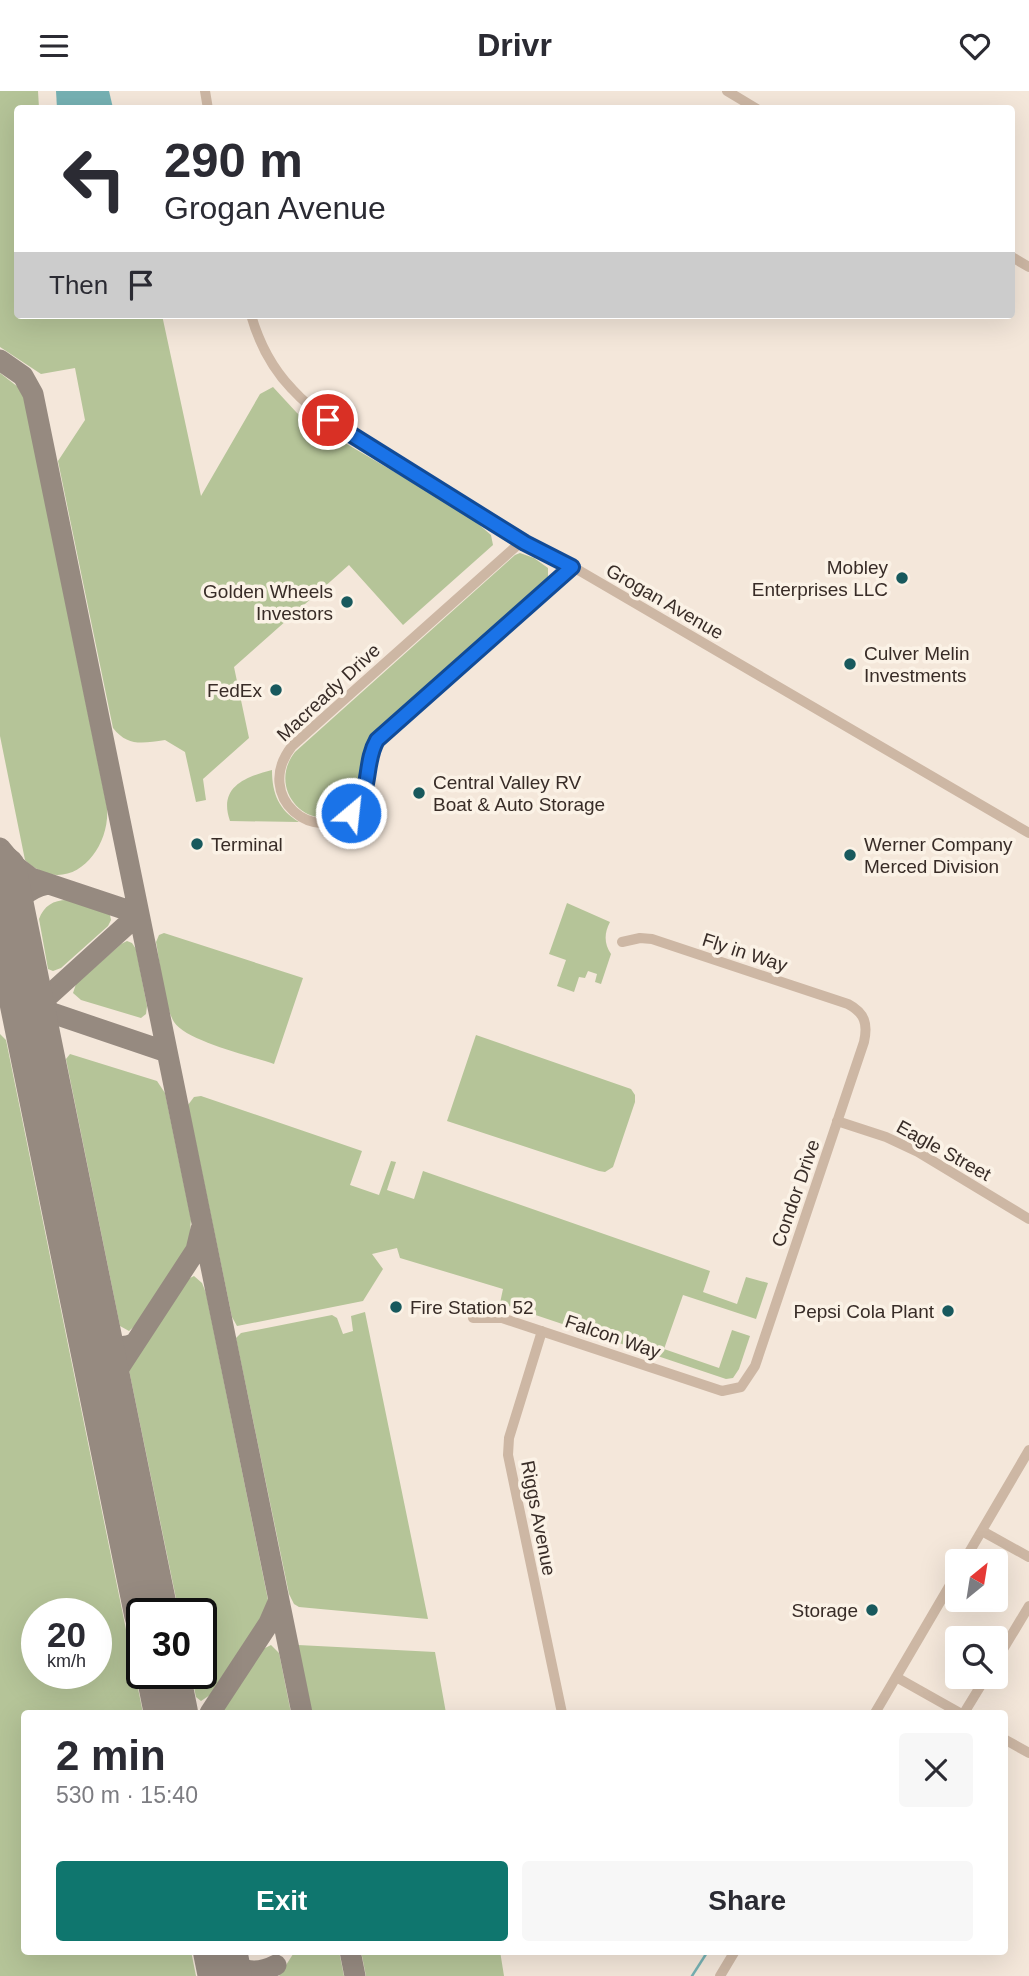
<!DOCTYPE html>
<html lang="en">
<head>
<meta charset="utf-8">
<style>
	:root { --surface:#fff; --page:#f7f7f7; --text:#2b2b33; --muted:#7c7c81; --accent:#0f766e }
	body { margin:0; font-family:Helvetica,sans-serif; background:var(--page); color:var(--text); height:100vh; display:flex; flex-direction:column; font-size:26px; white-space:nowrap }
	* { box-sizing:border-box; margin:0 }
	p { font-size:23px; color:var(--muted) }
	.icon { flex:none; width:38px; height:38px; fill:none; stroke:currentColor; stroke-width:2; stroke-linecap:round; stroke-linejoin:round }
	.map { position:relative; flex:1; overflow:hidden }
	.drawer { position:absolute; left:21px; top:1619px; width:987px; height:245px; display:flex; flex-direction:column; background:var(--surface); border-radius:7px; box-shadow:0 7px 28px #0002 }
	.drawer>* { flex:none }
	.guide { position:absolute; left:14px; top:14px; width:1001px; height:214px; border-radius:7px; box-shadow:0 7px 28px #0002; background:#fff; color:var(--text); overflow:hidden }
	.needle { width:46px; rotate:30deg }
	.controls { position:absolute; left:945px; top:1458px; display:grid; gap:14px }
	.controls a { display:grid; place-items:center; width:63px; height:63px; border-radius:7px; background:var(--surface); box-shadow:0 7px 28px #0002; font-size:35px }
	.speed { position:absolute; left:21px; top:1507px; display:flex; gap:14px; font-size:35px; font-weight:700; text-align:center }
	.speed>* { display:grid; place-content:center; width:91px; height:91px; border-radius:50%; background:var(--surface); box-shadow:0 7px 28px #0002; line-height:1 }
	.speed small { font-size:18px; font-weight:400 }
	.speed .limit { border:4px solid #111; border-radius:10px; background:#fff; color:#111 }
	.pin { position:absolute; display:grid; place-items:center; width:60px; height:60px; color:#fff; margin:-30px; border:4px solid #fff; border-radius:50%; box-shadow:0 2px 7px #0007 }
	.me { position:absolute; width:77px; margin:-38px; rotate:28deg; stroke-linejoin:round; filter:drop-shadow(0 0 5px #0008) }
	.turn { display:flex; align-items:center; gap:24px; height:147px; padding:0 35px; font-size:32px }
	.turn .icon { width:91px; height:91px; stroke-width:2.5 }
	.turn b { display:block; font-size:49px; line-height:60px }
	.then { display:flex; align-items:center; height:66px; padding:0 35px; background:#0003; gap:14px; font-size:26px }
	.round { display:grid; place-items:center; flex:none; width:74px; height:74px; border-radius:7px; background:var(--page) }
	.overview { display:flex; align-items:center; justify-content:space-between; height:119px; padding:0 35px }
	h1 { font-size:42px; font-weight:600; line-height:52px }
	.primary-button { display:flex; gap:14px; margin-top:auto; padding:14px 35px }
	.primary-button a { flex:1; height:80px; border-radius:7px; background:var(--accent); color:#fff; font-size:28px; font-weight:600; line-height:80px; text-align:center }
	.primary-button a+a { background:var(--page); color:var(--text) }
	header { display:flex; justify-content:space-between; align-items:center; height:91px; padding:0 35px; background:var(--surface); font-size:32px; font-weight:600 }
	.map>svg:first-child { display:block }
</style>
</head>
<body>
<header><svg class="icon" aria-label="menu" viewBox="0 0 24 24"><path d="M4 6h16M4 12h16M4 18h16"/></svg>Drivr<svg class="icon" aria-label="heart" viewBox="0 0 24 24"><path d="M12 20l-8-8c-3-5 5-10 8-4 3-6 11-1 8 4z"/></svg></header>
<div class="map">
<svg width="1029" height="1885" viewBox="0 0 1029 1885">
	<rect width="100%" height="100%" fill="#f4e7da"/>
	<path fill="#b5c498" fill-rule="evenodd" d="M0,0H38L39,17L18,18V224H162L201,405L260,303L273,296L297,322L316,335L468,424L491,444L493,454L403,534L349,474L234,576L249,647L203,688L206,709L196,711L185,661L165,649C143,652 128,656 113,637L58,370L85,329L75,277L41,283L0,256Z
		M0,282L18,296L24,307L107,716C111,761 67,809 25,769L0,645Z
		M520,462L534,467L548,477V488L374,643C354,669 370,697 346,717C311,747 265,699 295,661L515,464Z
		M272,679C272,703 279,719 299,731L230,730C218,696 245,686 272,679Z
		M70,809L105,821L110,824L111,829L108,835L61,877L53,880L48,878L39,828C44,814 55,808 70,809Z
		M567,812L610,831C604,842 604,853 611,863L601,893L595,891L597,883L588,880L585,887L579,886L574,901L557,895L566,869L549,863Z
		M164,842L303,887L274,973C251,965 186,950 174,931C164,914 160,872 156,851L159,844Z
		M127,850L132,852L136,858L147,915L146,923L141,927L81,909L73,902L76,893L121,853Z
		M0,943L6,949L143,1622H24V1860H191L196,1885H0ZM37,1522H96V1582H37Z
		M476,944L631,998L635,1004V1011L613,1076L605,1081L599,1080L447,1030Z
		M70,963L157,990L165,1002L191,1128L189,1155L137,1233L129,1240L120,1235L66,968Z
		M201,1005L362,1060L350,1094L379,1104L391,1070L396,1071L387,1099L414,1108L423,1080L710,1180L703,1201L737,1213L746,1186L768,1192L756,1228L683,1204L664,1258L719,1277L732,1239L750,1245L739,1278L733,1287L726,1288L500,1212L503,1198L400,1167L397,1157L372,1163L383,1178L363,1210L237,1235L232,1226L188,1014L194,1006Z
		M194,1185L202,1192L206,1202L268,1509L263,1524L210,1604L201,1610L196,1606L191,1582H201V1522H179L129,1279L183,1194L188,1188Z
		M365,1221L428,1528L299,1516L294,1513L289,1503L236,1247L241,1242L332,1224L337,1227L343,1243L353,1240L351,1225Z
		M271,1554L279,1562L291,1622H220L261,1559Z
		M298,1554L435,1561L446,1622H312Z
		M295,1860H339L344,1885H279Z
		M361,1860H500L504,1885H366Z"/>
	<path fill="#76b1b3" d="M56,0H109L113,17H57Z"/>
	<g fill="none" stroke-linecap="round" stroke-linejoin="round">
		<path stroke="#76b1b3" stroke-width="2.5" d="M692,1885L708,1860"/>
		<path stroke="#968a80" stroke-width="21" d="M0,269L23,285L33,303L302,1622
			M0,757L15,775L31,787L139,823
			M11,836C12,811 25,798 48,793
			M20,878L32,906L52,922L167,961
			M36,958L35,930L45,908L131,830L135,823L137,813
			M91,1225C98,1244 112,1264 135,1252
			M110,1320L109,1303L115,1283L196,1159L201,1138
			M167,1600L177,1617L187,1622
			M210,1622L269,1532L279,1509
			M222,1860C234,1881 255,1885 276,1874
			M350,1860L355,1885"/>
		<path stroke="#968a80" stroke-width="54" d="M0,781L151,1522
			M163,1582L171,1622
			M220,1860L225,1885"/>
		<path stroke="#cdb7a4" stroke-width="10" d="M205,0L208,18
			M727,0L757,18
			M1012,166L1029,176
			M251,224C259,252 272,277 292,298C322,331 364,351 401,374C460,411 518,448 580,480L1029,742
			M522,450L292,655C252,706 316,757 354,719C373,700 364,671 377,649L572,476
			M837,1030L886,1046L918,1061L1029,1128
			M473,1227H502L722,1300L741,1296L755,1275L864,951C868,933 865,922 848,913L652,848L640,847L622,851
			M542,1240L509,1347L508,1364L562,1622
			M982,1440L1029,1466
			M964,1470L1029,1359
			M996,1570L1029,1515
			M896,1586L960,1622
			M875,1622L957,1482
			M964,1622L986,1586
			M1004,1648L1029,1662
			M720,1885L735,1860"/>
	</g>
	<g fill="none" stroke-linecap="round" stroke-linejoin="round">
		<defs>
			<path id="route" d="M328,329L525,452L572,476L377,649C363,673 373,703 351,722"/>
		</defs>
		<use href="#route" stroke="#114b97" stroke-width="18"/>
		<use href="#route" stroke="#1a73e8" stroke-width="12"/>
	</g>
	<g fill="#18595d" stroke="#fbf2e6" stroke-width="2.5">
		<circle cx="902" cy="487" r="7"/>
		<circle cx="347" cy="511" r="7"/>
		<circle cx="850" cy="573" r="7"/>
		<circle cx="276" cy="599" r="7"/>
		<circle cx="419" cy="702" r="7"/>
		<circle cx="197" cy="753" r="7"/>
		<circle cx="850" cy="764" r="7"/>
		<circle cx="396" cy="1216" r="7"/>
		<circle cx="948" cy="1220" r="7"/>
		<circle cx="872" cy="1519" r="7"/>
	</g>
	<g text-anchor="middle" stroke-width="7" stroke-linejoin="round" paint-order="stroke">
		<g font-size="19" fill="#382c27" stroke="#fbf2e6" text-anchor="end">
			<text x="888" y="483">Mobley<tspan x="888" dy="22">Enterprises LLC</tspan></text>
			<text x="333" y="507">Golden Wheels<tspan x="333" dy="22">Investors</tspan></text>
			<text x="864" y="569" text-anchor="start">Culver Melin<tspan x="864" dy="22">Investments</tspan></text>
			<text x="262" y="606">FedEx</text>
			<text x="433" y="698" text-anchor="start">Central Valley RV<tspan x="433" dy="22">Boat &amp; Auto Storage</tspan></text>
			<text x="211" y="760" text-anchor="start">Terminal</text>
			<text x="864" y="760" text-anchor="start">Werner Company<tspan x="864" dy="22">Merced Division</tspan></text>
			<text x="410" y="1223" text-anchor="start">Fire Station 52</text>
			<text x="934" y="1227">Pepsi Cola Plant</text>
			<text x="858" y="1526">Storage</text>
		</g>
		<g font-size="19" fill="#382c27" stroke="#fbf2e6">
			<text transform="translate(665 510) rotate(30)" y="7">Grogan Avenue</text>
			<text transform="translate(328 601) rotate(-43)" y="7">Macready Drive</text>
			<text transform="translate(745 861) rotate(18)" y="7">Fly in Way</text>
			<text transform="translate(944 1059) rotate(29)" y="7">Eagle Street</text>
			<text transform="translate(795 1102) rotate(-71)" y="7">Condor Drive</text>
			<text transform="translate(613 1245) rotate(19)" y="7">Falcon Way</text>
			<text transform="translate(539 1427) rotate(79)" y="7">Riggs Avenue</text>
		</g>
	</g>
</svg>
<div class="controls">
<a><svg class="needle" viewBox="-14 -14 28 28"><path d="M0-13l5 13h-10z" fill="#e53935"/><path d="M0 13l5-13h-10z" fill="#7c7c81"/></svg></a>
<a><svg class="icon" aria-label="search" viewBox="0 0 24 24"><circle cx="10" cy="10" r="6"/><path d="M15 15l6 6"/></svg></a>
</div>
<div class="speed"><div>20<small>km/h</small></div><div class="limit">30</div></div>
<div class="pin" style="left:328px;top:329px;background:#d93025"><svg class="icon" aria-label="arrive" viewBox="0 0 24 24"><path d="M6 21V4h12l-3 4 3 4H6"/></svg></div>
<svg class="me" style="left:351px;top:722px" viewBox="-20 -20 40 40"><circle r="17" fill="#1a73e8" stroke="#fff" stroke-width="3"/><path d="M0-11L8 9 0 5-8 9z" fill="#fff"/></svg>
<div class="guide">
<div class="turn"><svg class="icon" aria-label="left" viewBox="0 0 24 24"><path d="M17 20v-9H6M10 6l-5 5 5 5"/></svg><div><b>290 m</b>Grogan Avenue</div></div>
<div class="then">Then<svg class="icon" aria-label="arrive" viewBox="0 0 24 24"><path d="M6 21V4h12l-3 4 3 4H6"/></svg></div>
</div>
<section class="drawer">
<div class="overview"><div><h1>2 min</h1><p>530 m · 15:40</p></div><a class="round"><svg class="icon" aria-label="close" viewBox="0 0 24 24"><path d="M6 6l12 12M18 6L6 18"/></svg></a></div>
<div class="primary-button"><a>Exit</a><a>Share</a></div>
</section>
</div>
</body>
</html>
